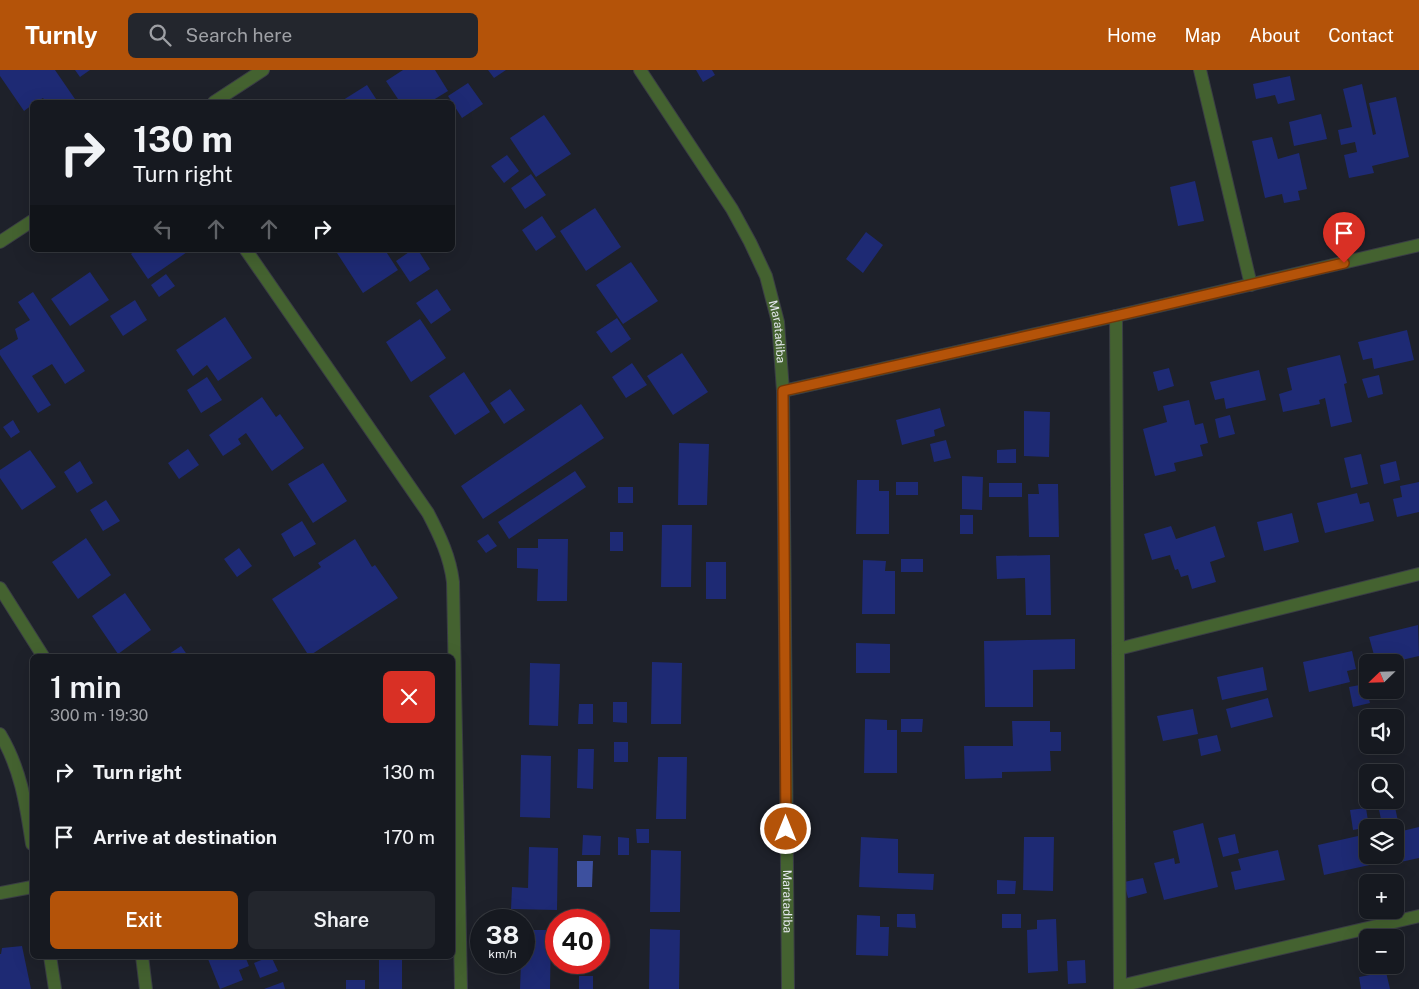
<!DOCTYPE html>
<html lang="en">
<head>
<meta charset="utf-8">
<style>
	:root { --surface:#161920; --page:#23262d; --text:#f1f3f6; --muted:#9ea0a5; --line:#35383e; --accent:#b45309 }
	body { margin:0; font-family:"Public Sans",sans-serif; background:var(--page); color:var(--text); height:100vh; display:flex; flex-direction:column; font-size:19px; white-space:nowrap }
	* { box-sizing:border-box; margin:0 }
	p { font-size:16px; color:var(--muted) }
	.icon { flex:none; width:28px; height:28px; fill:none; stroke:currentColor; stroke-width:2; stroke-linecap:round; stroke-linejoin:round }
	.map { position:relative; flex:1; overflow:hidden }
	.details { position:absolute; left:30px; top:584px; width:425px; height:305px; display:flex; flex-direction:column; background:var(--surface); border-radius:8px; box-shadow:0 5px 20px #0002,0 0 0 1px var(--line) }
	.details>* { flex:none }
	.hud { position:absolute; left:30px; top:30px; width:425px; height:152px; border-radius:8px; box-shadow:0 5px 20px #0002,0 0 0 1px var(--line); background:#161920; color:var(--text); overflow:hidden }
	.needle { width:32px; rotate:247deg }
	.tools { position:absolute; left:1359px; top:584px; display:grid; gap:10px }
	.tools a { display:grid; place-items:center; width:45px; height:45px; border-radius:8px; background:var(--surface); box-shadow:0 5px 20px #0002,0 0 0 1px var(--line); font-size:25px }
	.speed { position:absolute; left:470px; top:839px; display:flex; gap:10px; font-size:25px; font-weight:700; text-align:center }
	.speed>* { display:grid; place-content:center; width:65px; height:65px; border-radius:50%; background:var(--surface); box-shadow:0 5px 20px #0002,0 0 0 1px var(--line); line-height:1 }
	.speed small { font-size:12px; font-weight:400 }
	.speed .limit { border:8px solid #d22; background:#fff; color:#111 }
	.pin { position:absolute; display:grid; place-items:center; width:42px; height:42px; color:#fff; margin:-51px -21px; border-radius:50% 50% 50% 0; rotate:-45deg; box-shadow:0 0 5px #0007 }
	.pin .icon { rotate:45deg }
	.me { position:absolute; width:55px; margin:-28px; rotate:0deg; stroke-linejoin:round; filter:drop-shadow(0 0 4px #0008) }
	.turn { display:flex; align-items:center; gap:18px; height:105px; padding:0 20px; font-size:22px }
	.turn .icon { width:65px; height:65px; stroke-width:2.5 }
	.turn b { display:block; font-size:35px; line-height:42px }
	.lanes { display:flex; align-items:center; height:48px; padding:0 20px; background:#0003; justify-content:center; gap:25px; direction:ltr }
	.lanes .off { opacity:.35 }
	.round { display:grid; place-items:center; flex:none; width:52px; height:52px; border-radius:8px; background:var(--page) }
	.headline { display:flex; align-items:center; justify-content:space-between; height:85px; padding:0 20px }
	h1 { font-size:30px; font-weight:600; line-height:38px }
	.button { display:flex; gap:10px; margin-top:auto; padding:10px 20px }
	.button a { flex:1; height:58px; border-radius:8px; background:var(--accent); color:#fff; font-size:20px; font-weight:600; line-height:58px; text-align:center }
	.button a+a { background:var(--page); color:var(--text) }
	ul { padding:0; list-style:none }
	li { display:flex; align-items:center; gap:15px; height:65px; padding:0 20px }
	li div { flex:1 }
	li b { display:block; font-size:19px }
	li em { font-style:normal }
	header { display:flex; align-items:center; gap:30px; box-sizing:border-box; height:70px; padding:0 25px; background:var(--accent); color:#fff }
	header strong { font-size:24px }
	nav { display:flex; gap:28px; margin-inline-start:auto; font-size:18px }
	.search { width:350px; height:45px; background:var(--page); display:flex; align-items:center; gap:12px; box-sizing:border-box; padding:0 18px; border-radius:8px; color:var(--muted); font-size:19px }
	.map>svg:first-child { display:block }
</style>
</head>
<body>
<header>
<strong>Turnly</strong>
<div class="search"><svg class="icon" aria-label="search" viewBox="0 0 24 24"><circle cx="10" cy="10" r="6"/><path d="M15 15l6 6"/></svg>Search here</div>
<nav><a>Home</a><a>Map</a><a>About</a><a>Contact</a></nav>
</header>
<div class="map">
<svg width="1419" height="919" viewBox="0 0 1419 919">
	<rect width="100%" height="100%" fill="#1e212a"/>
	<path fill="#3d509e" d="M577,791H593L592,817H577Z"/>
	<path fill="#1e2a74" d="M0,0H55L77,32H46L43,28L36,32H32V35L24,41L0,6Z
		M75,0H90L80,7Z
		M403,0H435L448,21L430,32H400L386,11Z
		M488,0H506L494,8Z
		M696,0H712L715,5L703,12Z
		M1290,6L1295,30L1278,34L1275,25L1256,29L1253,14Z
		M468,13L483,34L462,48L448,26Z
		M1362,14L1373,65L1376,64L1369,33L1396,27L1409,87L1372,96L1374,103L1349,108L1344,85L1357,82L1355,72L1341,75L1338,60L1352,57L1343,19Z
		M367,15L378,32H340Z
		M1321,44L1327,69L1294,76L1289,52Z
		M544,45L571,84L536,107L510,68Z
		M1272,67L1278,89L1299,83L1307,119L1298,121L1300,130L1284,133L1282,124L1265,128L1252,71Z
		M507,85L519,101L504,113L491,96Z
		M531,104L546,125L525,139L511,118Z
		M1195,111L1204,151L1178,156L1170,117Z
		M595,138L621,177L586,201L560,161Z
		M542,146L556,167L536,181L522,160Z
		M866,162L883,175L863,203L846,189Z
		M136,180H190L148,209L131,184Z
		M342,180H385L398,200L363,223L337,183Z
		M412,180H418L430,199L410,212L396,191Z
		M631,192L658,231L623,254L596,215Z
		M90,202L109,230L70,256L51,229Z
		M166,204L175,216L159,227L151,215Z
		M437,219L451,240L431,254L416,233Z
		M33,222L85,301L65,314L52,294L32,306L51,335L38,343L0,285V280L18,269L15,259L30,250L18,232Z
		M135,230L147,250L123,266L110,246Z
		M225,247L252,288L218,311L207,295L193,306L176,280Z
		M617,248L631,269L611,283L596,262Z
		M420,249L446,288L411,312L386,272Z
		M1407,260L1414,290L1374,299L1372,288L1363,290L1358,272Z
		M682,283L708,322L673,345L647,306Z
		M1340,285L1347,313L1344,314L1352,352L1331,357L1325,328L1319,330L1320,334L1283,342L1279,324L1292,320L1287,298Z
		M632,293L647,315L626,328L612,307Z
		M1169,298L1174,316L1158,321L1153,302Z
		M1259,300L1266,330L1226,339L1224,328L1215,330L1210,312Z
		M464,302L490,342L455,365L429,326Z
		M1379,305L1383,324L1368,328L1362,309Z
		M207,307L222,330L201,343L187,320Z
		M510,319L525,340L504,354L490,333Z
		M262,327L276,347L280,344L304,378L272,401L246,363L238,369L241,374L223,386L209,365Z
		M1189,330L1195,355L1203,353L1208,373L1200,375L1203,386L1174,393L1176,401L1155,406L1143,359L1167,352L1163,336Z
		M581,334L604,368L483,449L461,416Z
		M940,338L945,356L934,360L935,366L902,375L896,350Z
		M1024,341L1050,342L1049,387L1024,386Z
		M1230,345L1235,364L1219,368L1215,349Z
		M13,350L20,362L11,368L3,357Z
		M946,370L951,388L934,392L930,374Z
		M679,373L709,374L707,435H678Z
		M188,379L199,395L179,409L168,393Z
		M1016,379V393H997V380Z
		M30,380L56,417L22,440L0,408V400Z
		M1361,384L1368,414L1351,418L1344,388Z
		M80,391L93,413L77,423L64,402Z
		M1396,391L1400,410L1384,414L1380,395Z
		M323,393L347,431L313,453L288,414Z
		M575,401L586,417L509,469L498,452Z
		M962,406L983,407L982,440L962,439Z
		M857,410H879V421H889V464H856Z
		M896,412H918V425H896Z
		M1419,412V442L1397,447L1393,429L1402,427L1400,416Z
		M989,413H1022V427H989Z
		M1038,414H1058L1059,467H1029L1028,424H1039Z
		M618,417H633V433H618Z
		M1357,423L1360,434L1369,432L1374,451L1325,463L1317,433Z
		M106,430L120,451L103,461L90,440Z
		M1292,443L1299,472L1264,481L1257,452Z
		M960,445H973V464H960Z
		M302,451L316,474L294,487L281,464Z
		M662,455H692L691,517H661Z
		M1171,456L1176,469L1215,456L1225,487L1210,492L1216,512L1192,519L1188,505L1181,507L1178,499L1175,500L1170,485L1152,490L1144,464Z
		M610,462H623V481H610Z
		M488,464L497,476L486,483L477,471Z
		M86,468L111,505L78,529L52,492Z
		M355,469L372,497L375,495L398,528L309,586L272,529L321,497L318,493Z
		M538,469H568L567,531H537L538,499L517,498V478H538Z
		M239,478L252,496L237,507L224,489Z
		M1050,485L1051,545H1026L1025,508L997,509L996,486Z
		M901,489H923V502H901Z
		M863,490L886,491L885,501H895V544H862Z
		M706,492H726V529H706Z
		M125,523L151,560L118,584L92,546Z
		M1418,555L1419,586L1393,592H1385L1383,583L1374,585L1369,567Z
		M1075,569V599L1033,600V637H985L984,571Z
		M856,573L890,574V603H856Z
		M181,576L188,586H166Z
		M1352,581L1356,599L1347,601L1350,612L1309,622L1303,592Z
		M652,592L682,593L681,654H651Z
		M530,593L560,594L558,656L529,655Z
		M1263,597L1267,620L1222,630L1217,607Z
		M1365,614L1370,633L1353,637L1349,617Z
		M1268,628L1273,647L1231,658L1226,639Z
		M613,632H627V653L613,652Z
		M579,634H593V654H578Z
		M1193,639L1198,664L1163,671L1157,646Z
		M865,649L887,650V660H897V703H864Z
		M901,649H923L922,662H901Z
		M1012,651H1050V662H1061V681H1050L1051,701L1002,702V708L965,709L964,676H1013Z
		M1217,665L1221,681L1201,686L1198,669Z
		M614,672H628V692H614Z
		M578,679H594L593,719L577,718Z
		M521,685L551,686L550,748L520,747Z
		M658,687H687L686,749H656Z
		M1395,737L1399,756L1383,758L1379,740Z
		M1366,738L1369,757L1353,760L1350,740Z
		M1203,753L1218,817L1164,830L1154,793L1174,788L1175,794L1180,793L1173,761Z
		M1419,757V788L1396,793L1394,785L1395,774L1401,773L1398,762Z
		M636,759H649V773H637Z
		M1235,764L1239,783L1223,787L1218,768Z
		M583,765L601,766L600,785H582Z
		M1358,766L1360,778L1368,776V785H1371L1374,794L1324,805L1318,775Z
		M618,767L629,768V785H618Z
		M861,767L898,769V803L934,804L933,820L859,817Z
		M1024,767H1054L1053,821L1023,820Z
		M529,777L558,778L557,840L511,839L512,817L528,818Z
		M651,780L681,781L680,842H650Z
		M1278,780L1285,810L1235,820L1231,802L1241,800L1238,789Z
		M1143,808L1147,823L1128,828L1124,812Z
		M997,810L1016,811L1015,824H997Z
		M897,844H915L916,858L897,857Z
		M1002,844H1021V858H1002Z
		M857,845L880,846V857H889L888,886L856,885Z
		M1056,849L1058,901L1028,903L1027,860L1037,859V850Z
		M650,859L680,860L679,919H649Z
		M524,860H551L550,919H520L521,892H524Z
		M22,876L31,919H0V884H1L2,878Z
		M213,886H245L249,896L239,900L243,910L220,919L208,889Z
		M271,886L278,901L260,908L254,893Z
		M379,886H402V919H379Z
		M1085,890L1086,913L1068,914L1067,891Z
		M1386,902L1390,919H1361L1359,907Z
		M579,906H593V919H579Z
		M346,910H365V919H346Z
		M283,912L285,919H264Z"/>
	<g fill="none" stroke-linecap="round" stroke-linejoin="round">
		<defs>
			<g id="minor">
				<path id="s1" d="M640,0L732,139L750,172L766,206L778,252L783,321L788,919"/>
				<path d="M1200,0L1251,215"/>
				<path d="M214,32L263,0"/>
				<path d="M0,172L32,151"/>
				<path d="M246,180L428,443C440,466 450,487 453,512L461,919"/>
				<path d="M1116,246L1120,919"/>
				<path d="M783,321L1116,246L1419,175"/>
				<path d="M0,518L43,586"/>
				<path d="M1118,579L1419,504"/>
				<path d="M0,664C21,699 26,735 32,774"/>
				<path d="M0,823L32,817"/>
				<path d="M50,886L55,919"/>
				<path d="M142,886L146,919"/>
				<path d="M1120,916L1419,846"/>
			</g>
		</defs>
		<use href="#minor" stroke="#3a3d45" stroke-width="14"/>
		<use href="#minor" stroke="#446230" stroke-width="12"/>
	</g>
	<g fill="none" stroke-linecap="round" stroke-linejoin="round">
		<defs>
			<path id="route" d="M786,759L783,321L1116,246L1344,193"/>
		</defs>
		<use href="#route" stroke="#753606" stroke-width="12"/>
		<use href="#route" stroke="#b45309" stroke-width="9"/>
	</g>
	<g text-anchor="middle" stroke-width="5" stroke-linejoin="round" paint-order="stroke">
		<g font-size="12" fill="#e4e7ed" stroke="#090b0f">
			<text dy="4" stroke="none"><textPath href="#s1" startOffset="299">Maratadiba</textPath></text>
			<text dy="4" stroke="none"><textPath href="#s1" startOffset="869">Maratadiba</textPath></text>
		</g>
	</g>
</svg>
<div class="tools">
<a><svg class="needle" viewBox="-14 -14 28 28"><path d="M0-13l5 13h-10z" fill="#e53935"/><path d="M0 13l5-13h-10z" fill="#9ea0a5"/></svg></a>
<a><svg class="icon" aria-label="sound" viewBox="0 0 24 24"><path d="M4 9h4l5-4v14l-5-4H4zM17 9q2 3 0 6"/></svg></a>
<a><svg class="icon" aria-label="search" viewBox="0 0 24 24"><circle cx="10" cy="10" r="6"/><path d="M15 15l6 6"/></svg></a>
<a><svg class="icon" aria-label="layers" viewBox="0 0 24 24"><path d="M12 4l9 5-9 5-9-5zM3 14l9 5 9-5"/></svg></a>
<a>+</a>
<a>−</a>
</div>
<div class="speed"><div>38<small>km/h</small></div><div class="limit">40</div></div>
<div class="pin" style="left:1344px;top:193px;background:#d93025"><svg class="icon" aria-label="arrive" viewBox="0 0 24 24"><path d="M6 21V4h12l-3 4 3 4H6"/></svg></div>
<svg class="me" style="left:786px;top:759px" viewBox="-20 -20 40 40"><circle r="17" fill="#b45309" stroke="#fff" stroke-width="3"/><path d="M0-11L8 9 0 5-8 9z" fill="#fff"/></svg>
<div class="hud">
<div class="turn"><svg class="icon" aria-label="right" viewBox="0 0 24 24"><path d="M7 20v-9h11M14 6l5 5-5 5"/></svg><div><b>130 m</b>Turn right</div></div>
<div class="lanes"><svg class="icon off" aria-label="left" viewBox="0 0 24 24"><path d="M17 20v-9H6M10 6l-5 5 5 5"/></svg><svg class="icon off" aria-label="ahead" viewBox="0 0 24 24"><path d="M12 20V5M6 11l6-6 6 6"/></svg><svg class="icon off" aria-label="ahead" viewBox="0 0 24 24"><path d="M12 20V5M6 11l6-6 6 6"/></svg><svg class="icon" aria-label="right" viewBox="0 0 24 24"><path d="M7 20v-9h11M14 6l5 5-5 5"/></svg></div>
</div>
<section class="details">
<div class="headline"><div><h1>1 min</h1><p>300 m · 19:30</p></div><a class="round" style="background:#d93025;color:#fff"><svg class="icon" aria-label="close" viewBox="0 0 24 24"><path d="M6 6l12 12M18 6L6 18"/></svg></a></div>
<ul>
<li><svg class="icon" aria-label="right" viewBox="0 0 24 24"><path d="M7 20v-9h11M14 6l5 5-5 5"/></svg><div><b>Turn right</b></div><em>130 m</em></li>
<li><svg class="icon" aria-label="arrive" viewBox="0 0 24 24"><path d="M6 21V4h12l-3 4 3 4H6"/></svg><div><b>Arrive at destination</b></div><em>170 m</em></li>
</ul>
<div class="button"><a>Exit</a><a>Share</a></div>
</section>
</div>
</body>
</html>
